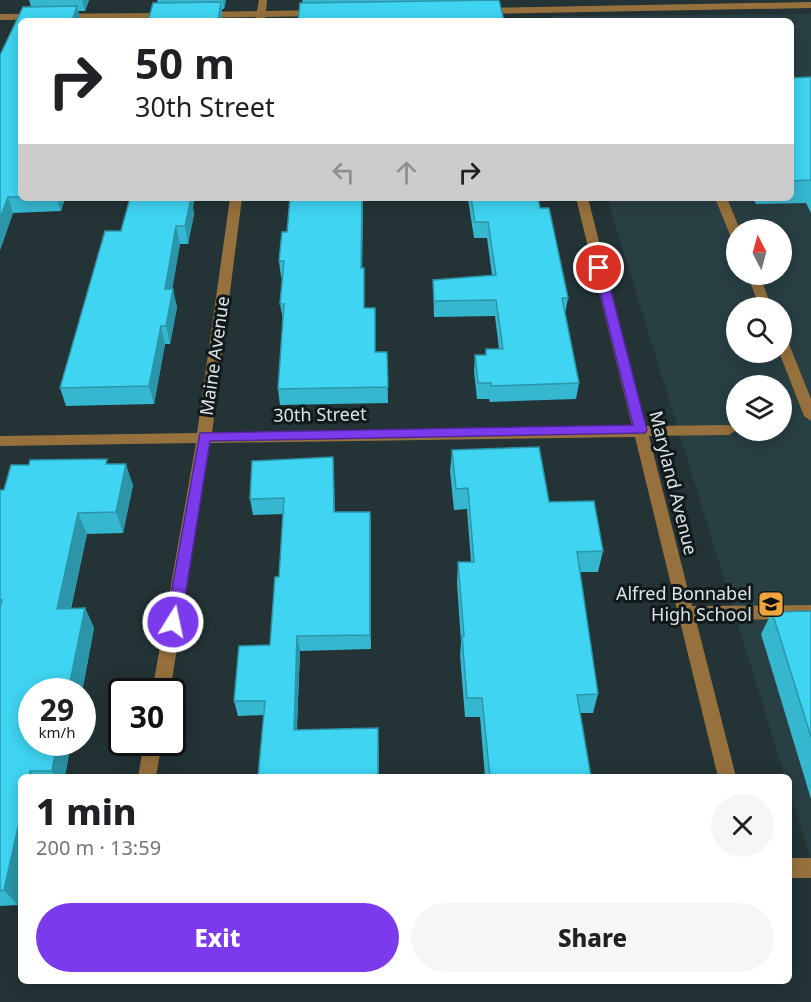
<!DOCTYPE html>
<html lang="en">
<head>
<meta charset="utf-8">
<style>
	:root { --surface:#fff; --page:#f6f6f6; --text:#202124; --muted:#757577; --accent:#7c3aed }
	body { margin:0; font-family:"Noto Sans",sans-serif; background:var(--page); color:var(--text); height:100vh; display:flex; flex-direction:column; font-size:22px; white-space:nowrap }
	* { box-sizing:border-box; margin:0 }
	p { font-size:20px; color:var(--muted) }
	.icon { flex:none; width:33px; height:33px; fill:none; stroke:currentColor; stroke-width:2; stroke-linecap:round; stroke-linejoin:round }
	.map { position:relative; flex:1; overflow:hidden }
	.drawer { position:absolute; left:18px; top:774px; width:774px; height:210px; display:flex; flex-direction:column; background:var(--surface); border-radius:9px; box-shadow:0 3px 15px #0003 }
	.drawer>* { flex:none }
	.banner { position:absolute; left:18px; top:18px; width:776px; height:183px; border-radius:9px; box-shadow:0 3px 15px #0003; background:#fff; color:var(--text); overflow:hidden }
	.needle { width:39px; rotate:354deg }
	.controls { position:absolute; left:726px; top:219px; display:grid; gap:12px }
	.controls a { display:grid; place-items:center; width:66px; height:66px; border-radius:50%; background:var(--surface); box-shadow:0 3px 15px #0003; font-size:30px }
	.speed { position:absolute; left:18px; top:678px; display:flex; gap:12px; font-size:30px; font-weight:700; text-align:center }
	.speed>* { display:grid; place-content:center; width:78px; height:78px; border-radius:50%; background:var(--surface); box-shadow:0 3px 15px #0003; line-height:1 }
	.speed small { font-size:15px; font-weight:400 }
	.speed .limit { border:3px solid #111; border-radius:9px; background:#fff; color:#111 }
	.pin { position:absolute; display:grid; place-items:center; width:51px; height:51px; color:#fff; margin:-26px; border:3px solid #fff; border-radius:50%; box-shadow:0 2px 6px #0007 }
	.me { position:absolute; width:66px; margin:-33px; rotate:10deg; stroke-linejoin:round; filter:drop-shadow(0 0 4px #0008) }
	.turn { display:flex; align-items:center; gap:21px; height:126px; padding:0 18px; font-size:27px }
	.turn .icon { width:78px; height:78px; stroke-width:2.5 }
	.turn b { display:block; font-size:42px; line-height:51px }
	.lanes { display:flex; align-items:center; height:57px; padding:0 18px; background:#0003; justify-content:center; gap:30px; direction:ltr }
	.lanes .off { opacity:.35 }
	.round { display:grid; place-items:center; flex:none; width:63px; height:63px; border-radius:32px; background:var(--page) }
	.headline { display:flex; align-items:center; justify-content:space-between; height:102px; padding:0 18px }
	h1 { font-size:36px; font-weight:800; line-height:45px }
	.action { display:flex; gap:12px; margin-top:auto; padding:12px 18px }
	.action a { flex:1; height:69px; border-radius:36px; background:var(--accent); color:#fff; font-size:24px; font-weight:800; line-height:69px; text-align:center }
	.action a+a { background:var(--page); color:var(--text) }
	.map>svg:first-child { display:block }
</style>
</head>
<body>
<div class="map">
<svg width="811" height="1002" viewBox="0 0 811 1002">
	<rect width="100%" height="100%" fill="#233336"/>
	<path fill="#283f44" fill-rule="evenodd" d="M811,14V861L789,789V777H785L607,198H790V21H553L551,16ZM736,230H782V274H736ZM736,308H782V352H736ZM736,386H782V430H736Z"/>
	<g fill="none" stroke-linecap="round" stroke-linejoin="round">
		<path fill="#97713d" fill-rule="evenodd" d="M259,0H267L266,11L318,10L322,13L318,16L265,17V21H255L256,17L204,18L200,15L204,12L257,11Z
			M811,2V8L483,14L479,11L483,8Z
			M171,13L172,15L168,18L0,20V14Z
			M230,198H242L212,433L632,426L576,198H588L646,426L729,425L736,430L729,435L649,436L692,606L811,605V619L696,620L736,777H718L635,437L210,443L170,692H152L196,443L0,446V436L197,433Z
			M715,198H727L740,230H736V238L730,235Z
			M747,274H759L772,308H760Z
			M782,340L789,344L811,399V421L804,416L779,352H782Z
			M144,742H162L156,777H138Z
			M789,858H811V878H789Z"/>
	</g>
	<path fill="#36b7d0" d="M29,0H89L85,11H78L81,21H21V198H65L61,211L13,213L0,250V55L23,7H31Z
		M157,0H226L224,9H222V21H148L158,3Z
		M302,0H496L303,3Z
		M811,77V213L806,203L756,204L754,200L747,198H790V78Z
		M363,198L362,268H364V308L375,352H387L388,403L280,405L278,389L283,320L280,304L282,277H281L279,261L287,232Z
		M424,198H538L540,208L568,298L565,314L579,383L576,399L490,402L489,399H477L474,371L475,355H485L486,349H499L495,316L434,317L433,280L492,275L487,238H474L468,199H424Z
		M128,206L193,208L194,214L188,244H180L172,289L177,307L170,344H165L154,404L66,406L60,388L121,231Z
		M452,450L549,502L603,551L598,572H580L598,694L593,713H580L591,777H485L480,717H465L460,655L461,642L457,583L458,562H471L467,509L454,510L450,471Z
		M333,457L335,512L371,527V649L300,651L297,730L378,728L379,777L264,715L238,716L234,701L270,645L279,577L283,514L253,515L250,499Z
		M109,464L133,485L123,533L87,534L71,609L85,608L94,628L82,692H32L71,742L65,777H21L18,905L0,906V490H4Z
		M811,611V799L761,634L772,612Z"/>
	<path fill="#2c95a9" d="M82,0H89L85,11Z
		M223,0H226L224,9Z
		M221,2L222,21H218Z
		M77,6L81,21H72Z
		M8,197L13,213L0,250V218Z
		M57,198H65L61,211Z
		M190,198H195L193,208L194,214L188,244L185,226Z
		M362,198H363L362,284L361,268Z
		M176,226L180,244L169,308L165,289Z
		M173,289L177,307L170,344L166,326Z
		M161,326L165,344L154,404L149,386Z
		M333,457L334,474L335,528L334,512Z
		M126,464L133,485L123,533L116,512Z
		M370,512L371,527V649L370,635Z
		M78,513L87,534L66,629L57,609Z
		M85,608L94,628L82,692H68Z
		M297,636L300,651L296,744L294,730Z
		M57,742H71L65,777H55L52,771Z
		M30,771L34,777H29Z
		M21,814V889L18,905L4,890Z"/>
	<path fill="#3fd5f2" stroke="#2c95a9" stroke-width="1.5" d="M499,0L504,21H298L300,3Z
		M221,2L218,21H148L153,3Z
		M77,6L72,21H21V197H8L0,218V55L23,7Z
		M811,77V180L790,181V78Z
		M130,198H191L185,226H176L165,289H173L166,326H161L149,386L60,388L105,231H121Z
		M290,198H362L361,268H364V308H375V352H387L388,387L278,389L284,304H280L284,261H279L282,232H287Z
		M471,198H538L540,208H549L568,298H562L579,383L491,386V383H478L475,355H486V349H503L496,300L434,301L433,280L496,275L488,222H475Z
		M539,447L549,502L594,501L603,551L577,552L598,694L577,695L591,777H490L482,698H467L462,636H464L458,562H474L468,488L456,489L452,450Z
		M333,457L334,512H370V635L297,636L294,730L378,728V777H258L265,701H234L239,646L270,645L275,577H279L284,498L250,499L252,461Z
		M107,459L106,464H126L116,512L78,513L57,609L85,608L68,692H32V742H57L52,771H30L29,777H21V814L4,890L0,891V608L2,600H0V490H4L11,465H29L30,460Z
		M811,611V737L772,612Z"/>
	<path fill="#7c3aed" stroke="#51269a" stroke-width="1.5" d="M599,264L605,268L647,430L645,433L210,441L181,622L178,626L173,628L168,626L166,622L200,433L633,425L594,268Z"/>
	<defs>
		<symbol id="school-square" viewBox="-11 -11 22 22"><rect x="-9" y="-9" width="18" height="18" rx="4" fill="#efa73d" stroke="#12191b"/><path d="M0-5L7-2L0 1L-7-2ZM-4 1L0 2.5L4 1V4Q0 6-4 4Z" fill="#111"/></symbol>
	</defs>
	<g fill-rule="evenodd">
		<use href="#school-square" x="756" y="589" width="30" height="30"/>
	</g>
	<g text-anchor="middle" stroke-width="6" stroke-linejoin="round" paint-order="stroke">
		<g font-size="18" fill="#dae4e6" stroke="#12191b">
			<text transform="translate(215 356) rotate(-82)" y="6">Maine Avenue</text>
			<text transform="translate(320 415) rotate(-1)" y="6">30th Street</text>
			<text transform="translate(673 483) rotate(76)" y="6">Maryland Avenue</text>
		</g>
		<g font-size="18" fill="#dae4e6" stroke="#12191b" text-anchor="end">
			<text x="752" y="600">Alfred Bonnabel<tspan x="752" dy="21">High School</tspan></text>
		</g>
	</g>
</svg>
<div class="controls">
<a><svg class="needle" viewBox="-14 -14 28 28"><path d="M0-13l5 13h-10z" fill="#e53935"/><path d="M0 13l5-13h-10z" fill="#757577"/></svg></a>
<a><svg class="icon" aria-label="search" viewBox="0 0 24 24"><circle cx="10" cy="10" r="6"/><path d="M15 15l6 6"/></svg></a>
<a><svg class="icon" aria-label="layers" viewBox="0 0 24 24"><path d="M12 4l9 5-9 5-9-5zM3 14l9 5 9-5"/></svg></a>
</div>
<div class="speed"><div>29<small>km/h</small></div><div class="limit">30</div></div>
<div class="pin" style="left:599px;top:268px;background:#d93025"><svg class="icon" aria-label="arrive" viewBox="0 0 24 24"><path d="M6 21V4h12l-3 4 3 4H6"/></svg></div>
<svg class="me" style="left:173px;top:622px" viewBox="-20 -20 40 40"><circle r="17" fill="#7c3aed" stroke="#fff" stroke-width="3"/><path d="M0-11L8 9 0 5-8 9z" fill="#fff"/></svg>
<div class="banner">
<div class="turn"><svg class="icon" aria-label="right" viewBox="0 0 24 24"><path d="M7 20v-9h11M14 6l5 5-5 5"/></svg><div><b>50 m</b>30th Street</div></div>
<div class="lanes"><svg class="icon off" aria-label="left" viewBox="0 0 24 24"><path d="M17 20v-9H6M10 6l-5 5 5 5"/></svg><svg class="icon off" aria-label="ahead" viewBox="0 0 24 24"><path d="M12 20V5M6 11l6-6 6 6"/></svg><svg class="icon" aria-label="right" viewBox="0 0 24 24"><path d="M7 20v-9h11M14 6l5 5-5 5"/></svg></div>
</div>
<section class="drawer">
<div class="headline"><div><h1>1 min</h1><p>200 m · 13:59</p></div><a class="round"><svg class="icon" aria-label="close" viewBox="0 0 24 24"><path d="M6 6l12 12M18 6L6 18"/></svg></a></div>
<div class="action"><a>Exit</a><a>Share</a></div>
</section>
</div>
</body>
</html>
